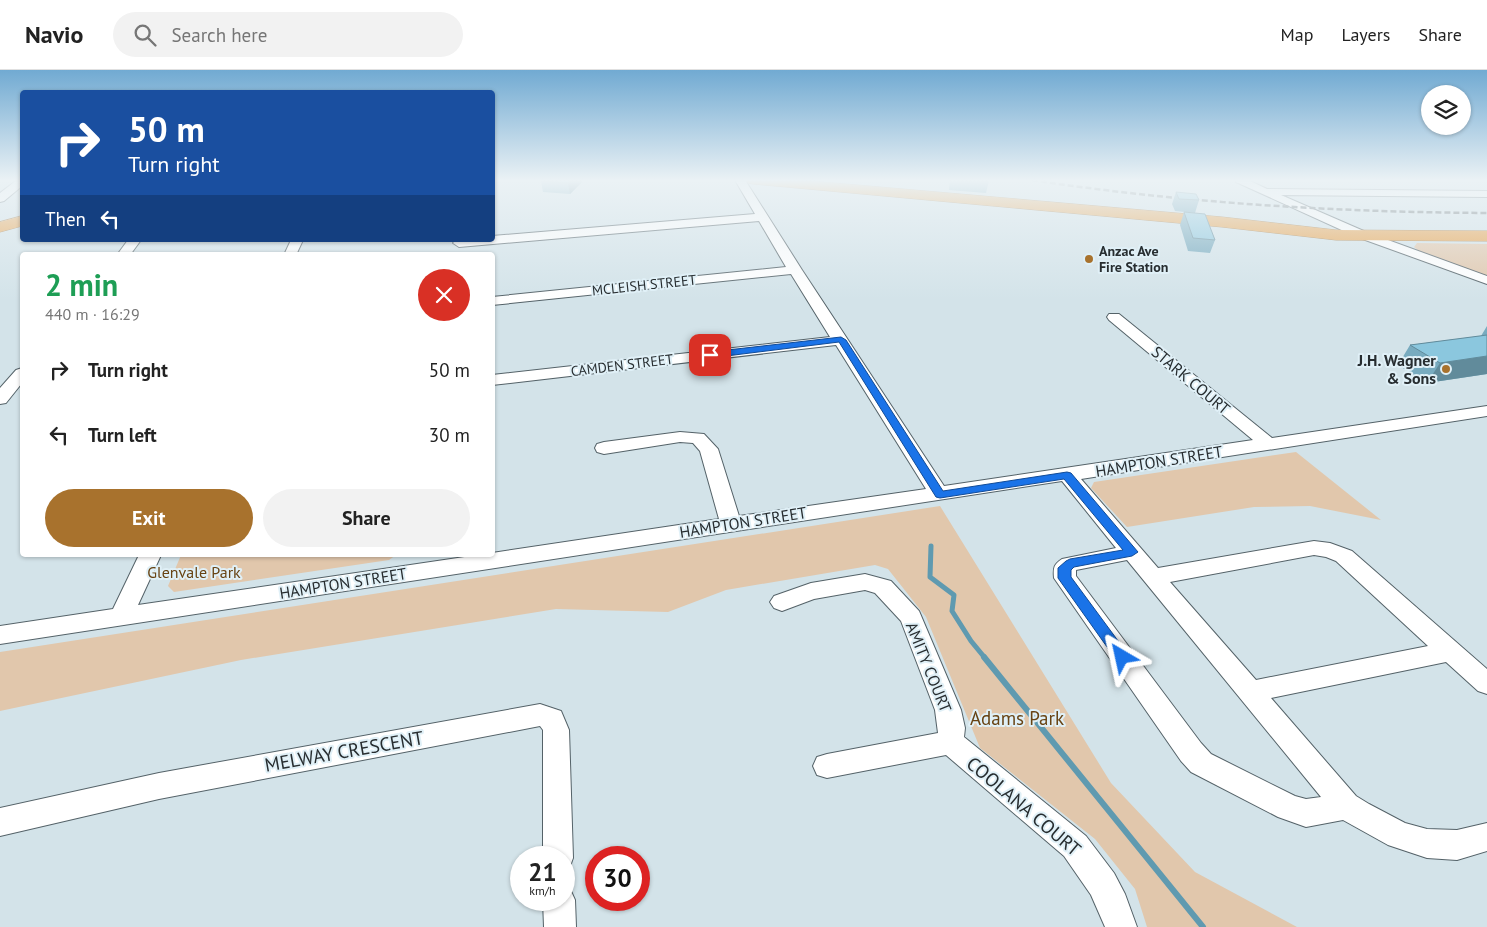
<!DOCTYPE html>
<html lang="en">
<head>
<meta charset="utf-8">
<style>
	:root { --surface:#fff; --page:#f2f2f2; --text:#222; --muted:#767676; --line:#e0e0e0; --accent:#a8722d }
	body { margin:0; font-family:"PT Sans",sans-serif; background:var(--page); color:var(--text); height:100vh; display:flex; flex-direction:column; font-size:19px; white-space:nowrap }
	* { box-sizing:border-box; margin:0 }
	p { font-size:16px; color:var(--muted) }
	.icon { flex:none; width:28px; height:28px; fill:none; stroke:currentColor; stroke-width:2; stroke-linecap:round; stroke-linejoin:round }
	.map { position:relative; flex:1; overflow:hidden }
	.drawer { position:absolute; left:20px; top:182px; width:475px; height:305px; display:flex; flex-direction:column; background:var(--surface); border-radius:5px; box-shadow:0 1px 4px #0004 }
	.drawer>* { flex:none }
	.guide { position:absolute; left:20px; top:20px; width:475px; height:152px; border-radius:5px; box-shadow:0 1px 4px #0004; background:#1a4fa0; color:#fff; overflow:hidden }
	.tools { position:absolute; left:1421px; top:15px; display:grid; gap:10px }
	.tools a { display:grid; place-items:center; width:50px; height:50px; border-radius:50%; background:var(--surface); box-shadow:0 1px 4px #0004; font-size:25px }
	.speed { position:absolute; left:510px; top:776px; display:flex; gap:10px; font-size:25px; font-weight:700; text-align:center }
	.speed>* { display:grid; place-content:center; width:65px; height:65px; border-radius:50%; background:var(--surface); box-shadow:0 1px 4px #0004; line-height:1 }
	.speed small { font-size:12px; font-weight:400 }
	.speed .limit { border:8px solid #d22; background:#fff; color:#111 }
	.pin { position:absolute; display:grid; place-items:center; width:42px; height:42px; color:#fff; margin:-21px; border-radius:10px; box-shadow:0 2px 8px #0006 }
	.me { position:absolute; width:55px; margin:-28px; rotate:324deg; stroke-linejoin:round; filter:drop-shadow(0 0 4px #0008) }
	.turn { display:flex; align-items:center; gap:18px; height:105px; padding:0 25px; font-size:22px }
	.turn .icon { width:65px; height:65px; stroke-width:2.5 }
	.turn b { display:block; font-size:35px; line-height:42px }
	.then { display:flex; align-items:center; height:48px; padding:0 25px; background:#0003; gap:10px; font-size:19px }
	.round { display:grid; place-items:center; flex:none; width:52px; height:52px; border-radius:26px; background:var(--page) }
	.summary { display:flex; align-items:center; justify-content:space-between; height:85px; padding:0 25px }
	h1 { font-size:30px; font-weight:700; line-height:38px; color:#1e9e55 }
	.cta { display:flex; gap:10px; margin-top:auto; padding:10px 25px }
	.cta a { flex:1; height:58px; border-radius:30px; background:var(--accent); color:#fff; font-size:20px; font-weight:700; line-height:58px; text-align:center }
	.cta a+a { background:var(--page); color:var(--text) }
	ul { padding:0; list-style:none }
	li { display:flex; align-items:center; gap:15px; height:65px; padding:0 25px }
	li div { flex:1 }
	li b { display:block; font-size:19px }
	li em { font-style:normal }
	header { display:flex; align-items:center; gap:30px; box-sizing:border-box; height:70px; padding:0 25px; background:var(--surface); border-bottom:1px solid var(--line) }
	header strong { font-size:24px }
	nav { display:flex; gap:28px; margin-inline-start:auto; font-size:18px }
	.search { width:350px; height:45px; background:var(--page); display:flex; align-items:center; gap:12px; box-sizing:border-box; padding:0 18px; border-radius:28px; color:var(--muted); font-size:19px }
	.map>svg:first-child { display:block }
</style>
</head>
<body>
<header>
<strong>Navio</strong>
<div class="search"><svg class="icon" aria-label="search" viewBox="0 0 24 24"><circle cx="10" cy="10" r="6"/><path d="M15 15l6 6"/></svg>Search here</div>
<nav><a>Map</a><a>Layers</a><a>Share</a></nav>
</header>
<div class="map">
<svg width="1487" height="857" viewBox="0 0 1487 857">
	<rect width="100%" height="100%" fill="#d3e3e9"/>
	<path fill="#e1c7ac" d="M1417,173L1487,174V206L1421,183L1414,177Z
		M1296,382L1381,450L1310,436L1254,437L1127,457L1091,418L1094,412Z
		M940,436L1111,713L1195,802L1297,857H1147L1135,819L1095,769L980,678L926,547L888,499L875,495L726,520L668,542L556,539L241,590L0,641V582Z
		M181,485H396L389,490L174,522L168,516Z"/>
	<g fill="none" stroke-linecap="round" stroke-linejoin="round">
		<path stroke="#5f9ab0" stroke-width="5" d="M931,476L930,507L954,525L952,541L971,571L985,588"/>
		<path stroke="#5f9ab0" stroke-width="6" d="M984,587L1203,857"/>
		<defs>
			<path id="minor" d="M17,110H22V116L4,131L0,132V123Z
				M735,110H745L802,200L944,416L1253,370L1109,250L1107,247L1109,244H1119L1272,368L1487,336V346L1081,409L1158,498L1314,471L1330,473L1352,481L1487,599V624L1478,621L1446,592L1271,628L1356,726L1369,734L1405,753L1427,759L1457,760L1487,753V781L1457,790L1427,788L1388,775L1343,750L1306,757L1278,747L1191,702L1181,691L1054,508C1053,498 1054,494 1062,489L1116,478L1062,411L0,574V556L113,539L139,485H161L138,535L478,485H492V483L719,449L700,381L693,373L680,372L604,384L597,382L595,378L597,374L604,372L680,362L704,364L718,379L739,446L926,419L836,275L492,315V305L830,267L791,204L492,235V227L786,197L759,151L459,177L453,173L456,170H492V166L755,144ZM1314,485L1326,487L1336,491L1428,576L1256,610L1170,512ZM1127,490L1321,727L1306,729L1295,726L1211,684L1201,673L1076,506V500Z
				M1235,110H1248L1267,119L1487,121V127L1281,125L1366,162L1487,206V214L1357,167L1236,112Z
				M128,170H141L130,185H117Z
				M291,170H303L296,185H284Z
				M22,298V313L6,333L0,334V318L16,300Z
				M865,504L891,511L919,541L961,640L965,658L964,667L1086,766L1114,803L1125,824L1137,857H1105L1091,825L1064,786L946,685L827,708L817,705L813,696L817,687L827,684L938,663L935,640L901,551L875,523L865,520L814,529L782,541L774,538L770,532L774,526L811,513Z
				M540,634L561,641L569,660L573,788L569,799L564,801V788H543V660L540,656L159,729L0,766V738L159,703Z
				M564,816L570,819L575,830L576,857H544L543,830H564Z"/>
			<path id="highway" d="M746,110H800L1222,147L1336,160L1487,161V171L1336,170L1222,157L753,114L748,113Z
				M22,146V156L0,162V152Z"/>
		</defs>
		<use href="#minor" stroke="#546268" stroke-width="2"/>
		<use href="#highway" stroke="#a47942" stroke-width="1"/>
		<use href="#minor" fill="#fff" fill-rule="evenodd"/>
		<use href="#highway" fill="#e8a24c" fill-rule="evenodd"/>
		<path stroke="#687276" stroke-width="2.5" stroke-dasharray="6 3" stroke-linecap="butt" d="M1032,110C1183,133 1334,142 1487,143"/>
	</g>
	<path fill="#78abbf" d="M542,110H581L582,112L570,124L543,122L541,111Z
		M950,110H989L986,123L949,120Z
		M1176,122L1199,130L1195,143L1175,141L1172,134Z
		M1184,142L1215,170L1210,183L1188,181L1180,155Z
		M1487,256V304L1427,313L1398,295L1410,275L1481,266Z"/>
	<path fill="#618b9b" d="M571,110H581L582,112L570,124L568,113Z
		M1487,286V304L1427,313L1440,293Z"/>
	<path fill="#8bc7de" stroke="#618b9b" d="M542,110H571L568,113L541,111Z
		M972,110H989V111Z
		M1176,122L1196,124L1199,130L1179,129Z
		M1184,142L1205,144L1215,170L1193,168Z
		M1487,265V286L1440,293L1410,275Z"/>
	<linearGradient id="sky" x2="0" y2="1"><stop stop-color="#71aad2"/><stop offset="0.48" stop-color="#ebf2f5"/><stop offset="1" stop-color="#ebf2f5" stop-opacity="0"/></linearGradient>
	<rect width="1487" height="230" fill="url(#sky)"/>
	<path fill="#1a73e8" stroke="#114b97" d="M841,267L846,270L943,421L1067,402L1071,403L1138,482L1132,486L1074,497L1071,500V507L1127,583L1129,587L1127,591L1122,593L1117,591L1058,508V498L1066,491L1070,489L1123,480L1064,409L940,428L936,427L839,272L710,288L705,285L710,282Z"/>
	<g fill="#a8722d" stroke="#e0f0f7" stroke-width="2">
		<circle cx="1089" cy="189" r="5"/>
		<circle cx="1446" cy="299" r="5"/>
	</g>
	<g text-anchor="middle" stroke-width="4" stroke-linejoin="round" paint-order="stroke">
		<g font-size="14" font-weight="bold" fill="#272d30" stroke="#e0f0f7" text-anchor="start">
			<text x="1099" y="186">Anzac Ave<tspan x="1099" dy="16">Fire Station</tspan></text>
		</g>
		<g font-size="14" fill="#272d30" stroke="#e0f0f7">
			<text transform="translate(644 215) rotate(-6)" y="5">MCLEISH STREET</text>
			<text transform="translate(622 295) rotate(-7)" y="5">CAMDEN STREET</text>
		</g>
		<g font-size="16" font-weight="bold" fill="#272d30" stroke="#e0f0f7" text-anchor="end">
			<text x="1436" y="296">J.H. Wagner<tspan x="1436" dy="18">&amp; Sons</tspan></text>
		</g>
		<g font-size="16" fill="#272d30" stroke="#e0f0f7">
			<text transform="translate(1191 310) rotate(40)" y="6">STARK COURT</text>
			<text transform="translate(1159 391) rotate(-9)" y="6">HAMPTON STREET</text>
			<text transform="translate(743 452) rotate(-9)" y="6">HAMPTON STREET</text>
			<text transform="translate(343 513) rotate(-9)" y="6">HAMPTON STREET</text>
			<text transform="translate(929 597) rotate(68)" y="6">AMITY COURT</text>
		</g>
		<g font-size="16" fill="#684313" stroke="#e0f0f7">
			<text x="194" y="508">Glenvale Park</text>
		</g>
		<g font-size="19" fill="#684313" stroke="#e0f0f7">
			<text x="1017" y="655">Adams Park</text>
		</g>
		<g font-size="19" fill="#272d30" stroke="#e0f0f7">
			<text transform="translate(344 681) rotate(-10)" y="7">MELWAY CRESCENT</text>
			<text transform="translate(1024 736) rotate(40)" y="7">COOLANA COURT</text>
		</g>
	</g>
</svg>
<div class="tools">
<a><svg class="icon" aria-label="layers" viewBox="0 0 24 24"><path d="M12 4l9 5-9 5-9-5zM3 14l9 5 9-5"/></svg></a>
</div>
<div class="speed"><div>21<small>km/h</small></div><div class="limit">30</div></div>
<div class="pin" style="left:710px;top:285px;background:#d93025"><svg class="icon" aria-label="arrive" viewBox="0 0 24 24"><path d="M6 21V4h12l-3 4 3 4H6"/></svg></div>
<svg class="me" style="left:1122px;top:587px" viewBox="-20 -20 40 40"><path d="M0-17L14 15 0 8-14 15z" fill="#1a73e8" stroke="#fff" stroke-width="4"/></svg>
<div class="guide">
<div class="turn"><svg class="icon" aria-label="right" viewBox="0 0 24 24"><path d="M7 20v-9h11M14 6l5 5-5 5"/></svg><div><b>50 m</b>Turn right</div></div>
<div class="then">Then<svg class="icon" aria-label="left" viewBox="0 0 24 24"><path d="M17 20v-9H6M10 6l-5 5 5 5"/></svg></div>
</div>
<section class="drawer">
<div class="summary"><div><h1>2 min</h1><p>440 m · 16:29</p></div><a class="round" style="background:#d93025;color:#fff"><svg class="icon" aria-label="close" viewBox="0 0 24 24"><path d="M6 6l12 12M18 6L6 18"/></svg></a></div>
<ul>
<li><svg class="icon" aria-label="right" viewBox="0 0 24 24"><path d="M7 20v-9h11M14 6l5 5-5 5"/></svg><div><b>Turn right</b></div><em>50 m</em></li>
<li><svg class="icon" aria-label="left" viewBox="0 0 24 24"><path d="M17 20v-9H6M10 6l-5 5 5 5"/></svg><div><b>Turn left</b></div><em>30 m</em></li>
</ul>
<div class="cta"><a>Exit</a><a>Share</a></div>
</section>
</div>
</body>
</html>
